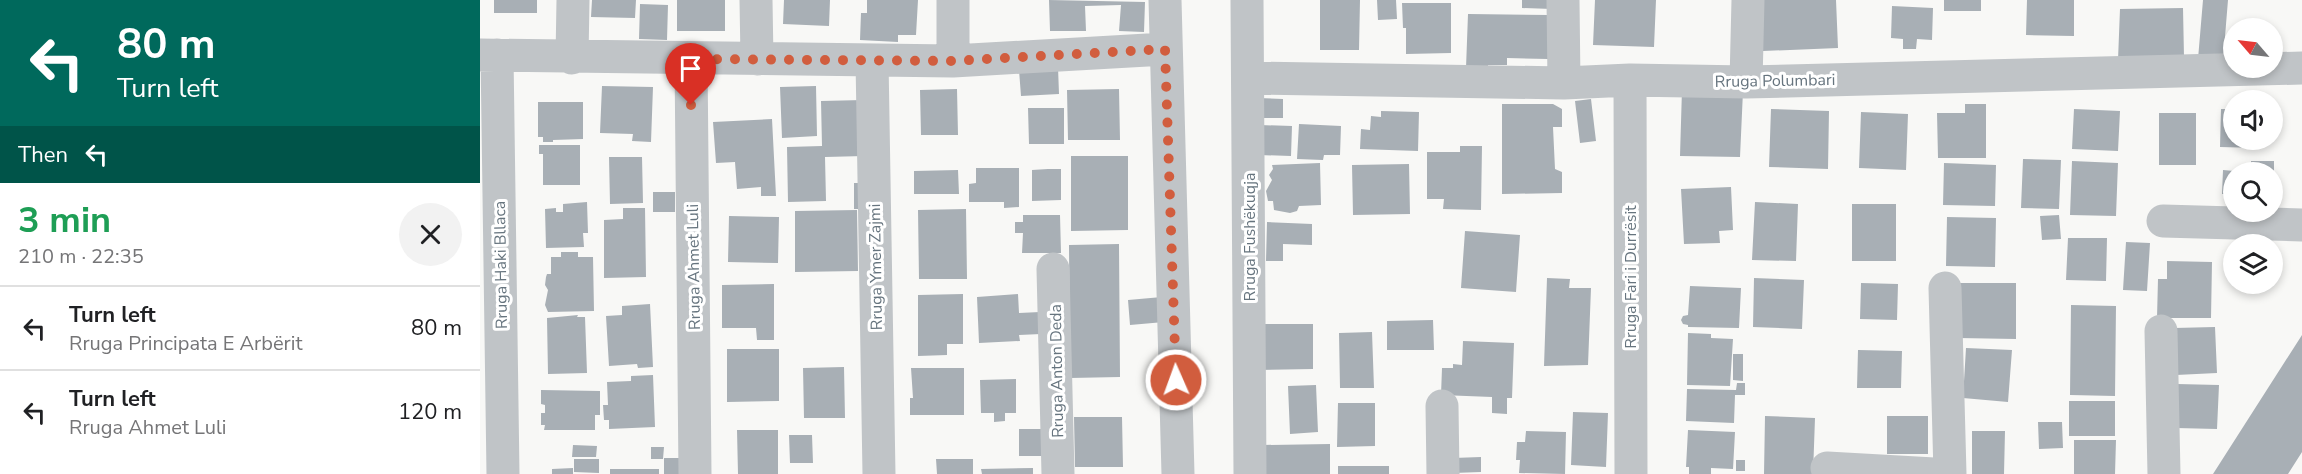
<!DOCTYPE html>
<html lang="en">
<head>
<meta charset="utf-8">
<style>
	:root { --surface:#fff; --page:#f2f2f2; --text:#202124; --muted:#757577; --line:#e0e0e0 }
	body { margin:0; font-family:"Nunito Sans",sans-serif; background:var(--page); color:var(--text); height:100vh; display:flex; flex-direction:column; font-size:22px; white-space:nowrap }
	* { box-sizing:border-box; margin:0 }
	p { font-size:20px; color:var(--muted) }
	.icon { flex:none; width:33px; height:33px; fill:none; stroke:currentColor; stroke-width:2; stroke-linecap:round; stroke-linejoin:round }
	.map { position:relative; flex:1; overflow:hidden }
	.sheet { display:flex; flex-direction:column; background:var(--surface); width:480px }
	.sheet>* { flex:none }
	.hud { background:#00695c; color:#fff; overflow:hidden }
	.needle { width:39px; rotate:298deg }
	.fabs { position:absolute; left:1743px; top:18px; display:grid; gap:12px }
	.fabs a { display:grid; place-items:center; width:60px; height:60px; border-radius:50%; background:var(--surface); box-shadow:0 3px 9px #0003; font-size:30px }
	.pin { position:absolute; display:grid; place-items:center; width:51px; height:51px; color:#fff; margin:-62px -26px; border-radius:50% 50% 50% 0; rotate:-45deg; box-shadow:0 0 6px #0007 }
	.pin .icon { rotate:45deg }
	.me { position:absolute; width:66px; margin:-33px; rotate:358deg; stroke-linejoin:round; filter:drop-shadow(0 0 4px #0008) }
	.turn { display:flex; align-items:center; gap:21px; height:126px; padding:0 18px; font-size:27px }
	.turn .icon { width:78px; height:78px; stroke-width:2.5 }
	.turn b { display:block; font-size:42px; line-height:51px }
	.then { display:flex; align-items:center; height:57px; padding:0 18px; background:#0003; gap:12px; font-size:22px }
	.round { display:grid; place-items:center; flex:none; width:63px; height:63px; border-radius:32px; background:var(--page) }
	.summary { display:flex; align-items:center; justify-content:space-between; height:102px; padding:0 18px }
	h1 { font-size:36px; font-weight:700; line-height:45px; color:#1e9e55 }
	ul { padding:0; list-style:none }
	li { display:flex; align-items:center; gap:18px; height:84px; padding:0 18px; border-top:2px solid var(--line) }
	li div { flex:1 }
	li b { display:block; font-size:22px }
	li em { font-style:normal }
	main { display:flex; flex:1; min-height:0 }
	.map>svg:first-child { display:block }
</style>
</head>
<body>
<main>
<section class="sheet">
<div class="hud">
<div class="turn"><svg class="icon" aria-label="left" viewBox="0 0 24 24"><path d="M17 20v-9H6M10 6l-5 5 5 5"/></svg><div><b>80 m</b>Turn left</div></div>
<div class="then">Then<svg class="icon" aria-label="left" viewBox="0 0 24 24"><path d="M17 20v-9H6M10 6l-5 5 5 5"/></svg></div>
</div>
<div class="summary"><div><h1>3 min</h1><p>210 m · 22:35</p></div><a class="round"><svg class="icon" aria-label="close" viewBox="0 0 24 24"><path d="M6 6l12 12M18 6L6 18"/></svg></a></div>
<ul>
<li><svg class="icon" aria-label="left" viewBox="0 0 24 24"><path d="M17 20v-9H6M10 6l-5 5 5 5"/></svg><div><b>Turn left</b><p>Rruga Principata E Arbërit</p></div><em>80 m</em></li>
<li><svg class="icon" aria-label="left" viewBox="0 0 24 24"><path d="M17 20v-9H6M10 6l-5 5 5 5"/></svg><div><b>Turn left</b><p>Rruga Ahmet Luli</p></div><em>120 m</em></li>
</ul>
</section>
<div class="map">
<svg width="1822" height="474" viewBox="0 0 1822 474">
	<rect width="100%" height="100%" fill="#f8f8f6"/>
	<path fill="#a8afb5" d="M14,0H57V13H14Z
		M112,0H156L155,18L111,17Z
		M197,0H245V31H197Z
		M304,0H350L349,26L303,24Z
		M387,0H438L436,35H418V42L380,40L381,13H387Z
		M569,0L665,2L664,32L639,31L641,5L605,6L606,31H570Z
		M840,0H880L879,50H840Z
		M897,0H916L917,19L898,20Z
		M1042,0H1072V9L1042,8Z
		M1115,0H1176L1174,47L1113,45Z
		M1281,0H1356L1358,48L1283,51Z
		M1464,0H1501V11H1464Z
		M1547,0H1594V36L1546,35Z
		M1723,0H1748L1743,61L1718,59Z
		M922,3H971V53L926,54V28H923Z
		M160,4L188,5L187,40L159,39Z
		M1412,6L1453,8L1452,40L1437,39L1436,49H1423V39L1411,38Z
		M1703,8L1704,57L1638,60L1640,9Z
		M988,14L1069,15L1068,59L1027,58V65H1008V68H986Z
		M578,67L579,94L541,96L539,70Z
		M122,86L173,87L171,142L152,141L153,134L120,133Z
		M336,86L337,136L302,138L300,87Z
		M477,89L478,135H441L440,90Z
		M639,89L640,140H588L587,90Z
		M1202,89L1263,91L1260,157L1200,156Z
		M778,98L803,99V118H772Z
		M1111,99L1116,141L1100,143L1095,101Z
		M383,100L384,156L345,157L346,201L308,202L307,147L342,146L341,101Z
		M58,102H103V139L73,140V142H63V137H58Z
		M1022,104H1073L1082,109V127H1073L1075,169L1082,172V193L1022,194Z
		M1485,104H1506V158H1458L1457,113H1485Z
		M548,108H584V144H549Z
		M1291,109L1349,111L1348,169L1289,167Z
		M1594,109L1640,111L1638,151L1592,149Z
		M1741,109H1754V140H1779V148L1740,147Z
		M901,111L939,112L938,151L880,149L881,129L890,130L891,116L901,117Z
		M1381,112L1428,114L1426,170L1379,168Z
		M1679,113H1716V165H1679Z
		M292,119L296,196H281V187L257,189L255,162L236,163L233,122Z
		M819,124L861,126L860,155H844L843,160L817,159Z
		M780,125L812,126L811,156L779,155Z
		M59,145H100V185H63V154H59Z
		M980,146H1002L1001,210L963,209L964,199H947V152H980Z
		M591,156H648V230L591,231Z
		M129,157H162L163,203L130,204Z
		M1543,159L1581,160L1579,209L1541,208Z
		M1592,161L1638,163L1636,216L1590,215Z
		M1771,161H1794V172H1771Z
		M840,163L841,205L819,206L817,211L810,213L794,210L793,201H788L786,191L792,180L789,175L793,169L792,165Z
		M1464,163L1516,165L1515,206L1463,205Z
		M929,164L930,214L873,215L872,165Z
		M496,168H539V207L524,208V202H489V184L496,183Z
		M568,169H581V200L552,201V170Z
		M478,170L479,194H434V171Z
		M1743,170L1754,171V194H1742Z
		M374,183H390V209H374Z
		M1251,187L1253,230L1239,231L1240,243L1204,244L1201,189Z
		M173,192H195V212H173Z
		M107,202L108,233H103L104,247L66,248L65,209L76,208V212H83V204Z
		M1275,202L1318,204L1316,261L1272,260Z
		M1372,204H1416V261H1372Z
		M143,208H165L166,277L124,278V220L143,219Z
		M486,209L487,279H439L438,210Z
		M377,210L378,271L315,272V211Z
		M543,215H580L581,253H542L543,233H535V222H543Z
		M1579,215L1581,239L1562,240L1560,216Z
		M249,216L299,217L298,263L248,262Z
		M1467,217L1516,218L1515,267L1466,266Z
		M787,222L832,224V245L803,244V261H786Z
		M985,231L1040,235L1036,292L981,288Z
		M1588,238H1627L1626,281L1586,280Z
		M1646,242L1670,243L1667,291L1643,290Z
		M639,244L640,377L590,378L589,245Z
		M81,252H98V257H113L114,311L68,312L65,305L68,290L65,285L66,277L67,274H71V257H81Z
		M1687,261L1732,262L1731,318H1677L1678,279H1687Z
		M1067,278L1090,279L1089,288H1111L1108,365L1064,366Z
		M1274,278L1324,280L1322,329L1273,327Z
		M1381,283L1418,284L1417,320L1380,319Z
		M1479,283H1536V339L1478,338Z
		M294,284V340H277L276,328H242V285Z
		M1210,286L1261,288L1259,328L1208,327V325L1203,324L1201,320L1203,316L1208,315Z
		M483,294V344H467V355L438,356V295Z
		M538,294L539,313L560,312L561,334L539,335L540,341L499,343L497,297Z
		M682,297L684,322L650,325L648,300Z
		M170,304L173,367L158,368L157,364L129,366L126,316L142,315V306Z
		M1591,305L1636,306L1635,396L1590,395Z
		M98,315L97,317H105L107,373L68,374L67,318Z
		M953,320L954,350H907V321Z
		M774,324H833V369L774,370Z
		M1735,327L1737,373L1696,375L1694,328Z
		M892,332L894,388H860L859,333Z
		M1208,333L1231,334V338L1253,339L1250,386L1207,385Z
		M1822,335V452L1808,474H1733Z
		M983,341L1034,343L1032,398H1027V414L1012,413V397L961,395L962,368H973V364L982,365Z
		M1486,348L1532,350L1528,402L1483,398Z
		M247,349H299V401L247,402Z
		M1378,350L1422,351L1421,388H1377Z
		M1253,354H1263V381L1253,380Z
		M364,367L365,418H324L323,368Z
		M431,368H484V415H430V398H433Z
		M173,375L175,427L129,429V420H124L123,405H128L127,382L151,381V376Z
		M536,379V413H525V421L514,422V413H501L500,380Z
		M1257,383H1265V395H1255L1254,423L1206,421L1207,389L1256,390Z
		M1697,384L1739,385L1737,429L1696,428Z
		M836,385L838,432L810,434L808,386Z
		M61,390L120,391V415H115V430H64L65,425H61V413H65V405L61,404Z
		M1589,401H1635V436H1589Z
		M858,403H895V446L857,447Z
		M1093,412L1128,413L1126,467L1091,465Z
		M1285,416L1335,418L1333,474H1284Z
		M1407,416H1448V454H1407Z
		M594,417H642L643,467H595Z
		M1558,422H1582L1583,448L1559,449Z
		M539,429H568V456H539Z
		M257,430H298V474H258Z
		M1208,430L1255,432L1253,469L1231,468V474H1209V467H1206Z
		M1046,431L1086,432L1085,474L1039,473L1040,460H1036L1037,442H1045Z
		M1492,431H1525L1524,474H1492Z
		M309,435H332L333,463H310Z
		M1594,440H1636L1635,474H1594Z
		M850,444V474H782V445Z
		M93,445L117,446L116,457H92Z
		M171,447H184L183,459H171Z
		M1001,457V472L973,473V458Z
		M184,458H202V474H184Z
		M94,459H119V473L94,472Z
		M456,459H493V474H457Z
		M1256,460H1265V471H1256Z
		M858,466H909V474H858Z
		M93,468V474H72V469Z
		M553,468V474H502L501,469Z
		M130,469H179V474H130Z"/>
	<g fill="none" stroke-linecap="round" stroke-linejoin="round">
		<path stroke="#c0c4c7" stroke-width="33" d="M276,0L277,59
			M473,0V61
			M685,0L698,474
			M767,0L770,474
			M1083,0L1084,83
			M0,55L473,61L685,49
			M17,55L23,474
			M92,58L93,0
			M211,59L215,474
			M392,60L399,474
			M768,78L1084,83L1150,80L1266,82L1822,68
			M1150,80L1151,474
			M1266,82L1268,0
			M1683,221L1822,225
			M573,269L578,474
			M1465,288L1470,474
			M1681,331L1684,474
			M962,406L963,474
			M1347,468L1454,474"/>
	</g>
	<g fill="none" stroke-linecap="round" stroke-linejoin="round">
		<path stroke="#d15d3e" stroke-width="10" stroke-dasharray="0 18" d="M211,105V59L473,61L685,49L696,380"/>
	</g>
	<g text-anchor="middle" stroke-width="6" stroke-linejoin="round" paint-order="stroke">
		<g font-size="16" fill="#66747e" stroke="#fff">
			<text transform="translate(1295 80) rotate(-1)" y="6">Rruga Polumbari</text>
			<text transform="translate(769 237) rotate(-90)" y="6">Rruga Fushëkuqja</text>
			<text transform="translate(20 265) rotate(-91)" y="6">Rruga Haki Bllaca</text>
			<text transform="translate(213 267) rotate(-91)" y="6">Rruga Ahmet Luli</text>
			<text transform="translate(395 267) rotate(-91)" y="6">Rruga Ymer Zajmi</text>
			<text transform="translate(1150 277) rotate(-90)" y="6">Rruga Fari i Durrësit</text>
			<text transform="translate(576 371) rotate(-91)" y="6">Rruga Anton Deda</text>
		</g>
	</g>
</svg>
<div class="fabs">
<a><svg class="needle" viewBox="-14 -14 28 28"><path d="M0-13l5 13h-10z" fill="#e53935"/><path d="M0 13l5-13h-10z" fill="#757577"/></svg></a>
<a><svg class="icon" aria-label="sound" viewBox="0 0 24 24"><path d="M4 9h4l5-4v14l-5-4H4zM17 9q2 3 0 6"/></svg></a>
<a><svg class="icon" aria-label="search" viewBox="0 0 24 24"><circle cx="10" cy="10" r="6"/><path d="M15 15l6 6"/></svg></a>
<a><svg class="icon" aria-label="layers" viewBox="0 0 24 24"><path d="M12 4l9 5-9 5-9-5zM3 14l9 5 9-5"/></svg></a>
</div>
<div class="pin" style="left:211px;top:105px;background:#d93025"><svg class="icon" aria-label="arrive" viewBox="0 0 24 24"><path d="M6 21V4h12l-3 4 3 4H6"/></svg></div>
<svg class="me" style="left:696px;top:380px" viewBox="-20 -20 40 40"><circle r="17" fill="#d15d3e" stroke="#fff" stroke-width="3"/><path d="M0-11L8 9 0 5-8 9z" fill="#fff"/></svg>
</div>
</main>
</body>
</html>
